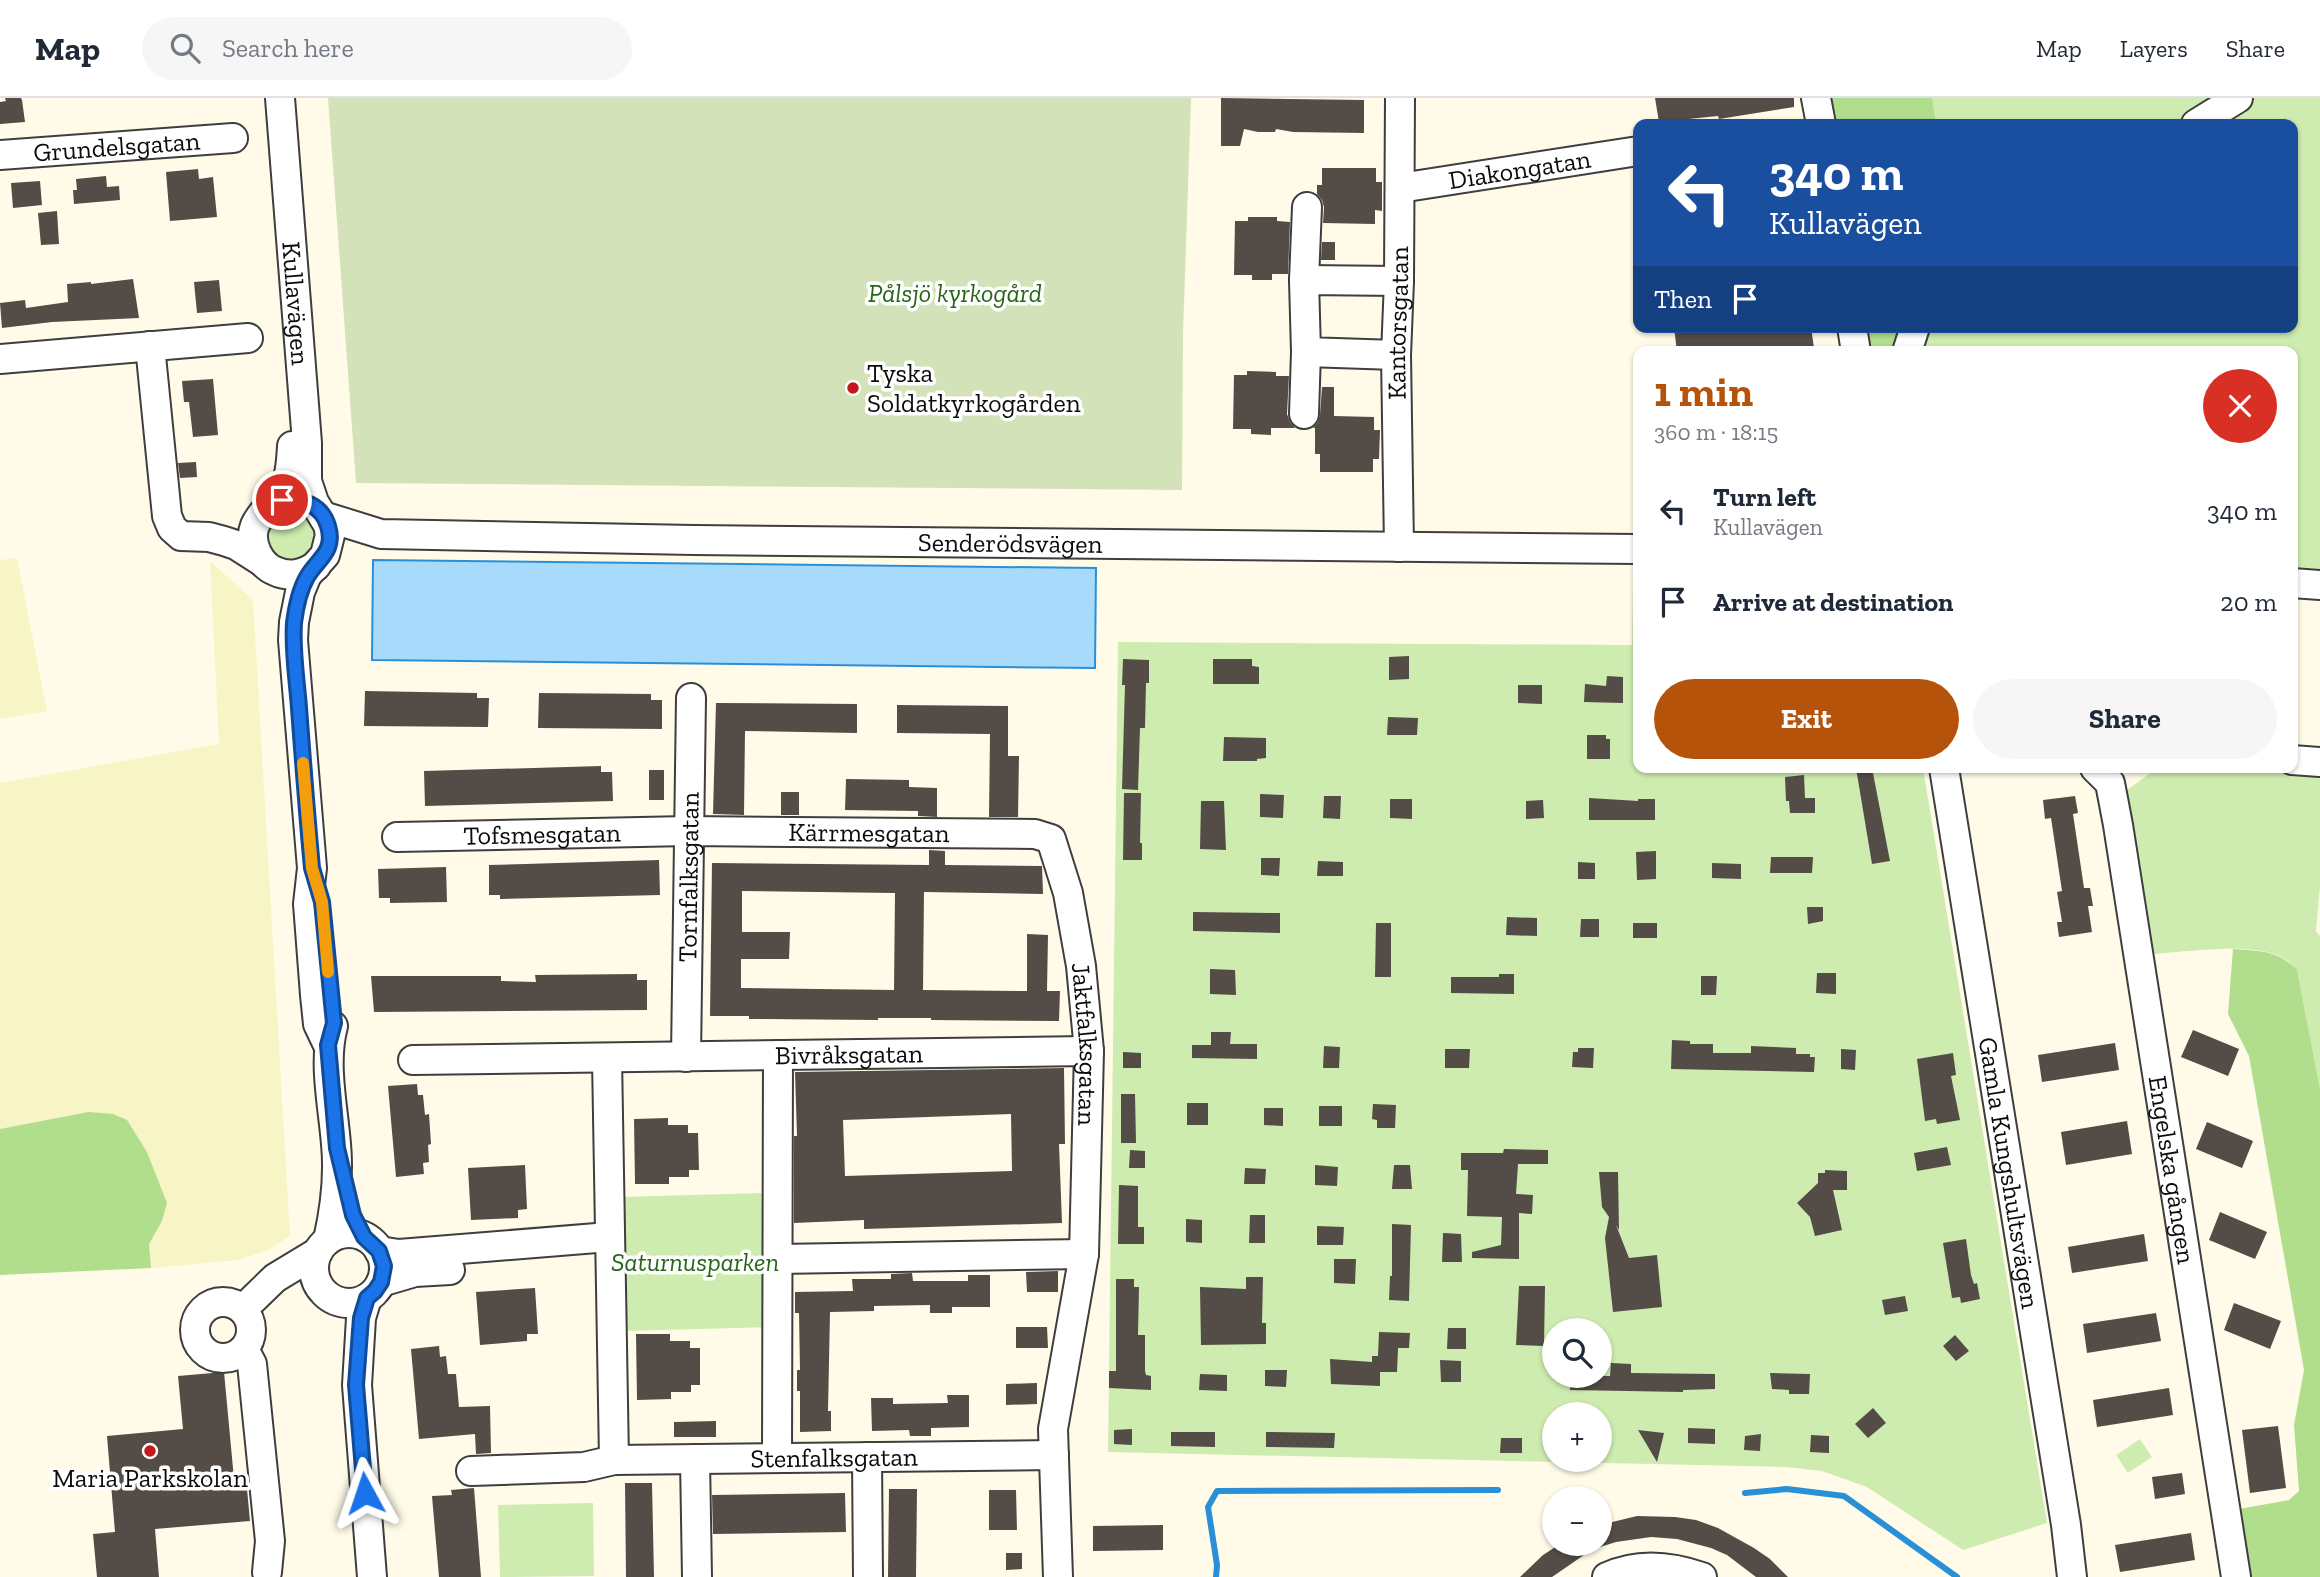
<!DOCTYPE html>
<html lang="en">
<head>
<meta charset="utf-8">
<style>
	:root { --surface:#fff; --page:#f6f6f7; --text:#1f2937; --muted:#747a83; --line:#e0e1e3; --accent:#b45309 }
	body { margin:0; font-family:"Zilla Slab",serif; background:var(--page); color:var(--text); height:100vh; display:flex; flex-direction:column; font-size:26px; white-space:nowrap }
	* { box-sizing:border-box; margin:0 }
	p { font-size:23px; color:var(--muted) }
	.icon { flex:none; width:38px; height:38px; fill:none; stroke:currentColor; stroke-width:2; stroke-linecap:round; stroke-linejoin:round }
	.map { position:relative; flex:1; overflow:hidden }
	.drawer { position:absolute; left:1633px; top:248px; width:665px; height:427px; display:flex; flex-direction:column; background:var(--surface); border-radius:14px; box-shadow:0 2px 5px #0004 }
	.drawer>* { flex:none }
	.guide { position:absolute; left:1633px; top:21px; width:665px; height:214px; border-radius:14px; box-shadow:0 2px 5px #0004; background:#1a4fa0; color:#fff; overflow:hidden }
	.tools { position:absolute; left:1542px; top:1220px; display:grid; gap:14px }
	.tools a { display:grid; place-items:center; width:70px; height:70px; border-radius:50%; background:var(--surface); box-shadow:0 2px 5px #0004; font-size:35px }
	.pin { position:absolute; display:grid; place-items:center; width:60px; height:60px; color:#fff; margin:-30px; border:4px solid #fff; border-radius:50%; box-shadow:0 2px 7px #0007 }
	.me { position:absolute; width:77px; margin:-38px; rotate:355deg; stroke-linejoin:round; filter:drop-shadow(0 0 5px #0008) }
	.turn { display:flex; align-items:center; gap:24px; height:147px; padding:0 21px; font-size:32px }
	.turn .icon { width:91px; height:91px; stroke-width:2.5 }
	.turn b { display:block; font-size:49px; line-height:60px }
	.then { display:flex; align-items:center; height:66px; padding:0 21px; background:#0003; gap:14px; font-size:26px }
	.round { display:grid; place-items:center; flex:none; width:74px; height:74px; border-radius:37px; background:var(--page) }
	.headline { display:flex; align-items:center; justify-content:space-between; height:119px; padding:0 21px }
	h1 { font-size:42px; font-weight:800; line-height:52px; color:var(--accent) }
	.cta { display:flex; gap:14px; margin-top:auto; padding:14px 21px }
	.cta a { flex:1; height:80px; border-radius:42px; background:var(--accent); color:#fff; font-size:28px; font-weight:800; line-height:80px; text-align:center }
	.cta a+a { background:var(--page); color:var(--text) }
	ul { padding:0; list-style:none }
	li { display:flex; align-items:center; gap:21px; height:91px; padding:0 21px }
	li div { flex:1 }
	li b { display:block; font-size:26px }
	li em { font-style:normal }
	header { display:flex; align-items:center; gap:42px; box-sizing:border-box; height:98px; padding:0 35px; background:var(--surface); border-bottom:2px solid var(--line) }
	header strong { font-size:33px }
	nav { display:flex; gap:38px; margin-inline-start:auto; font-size:24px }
	.search { width:490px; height:63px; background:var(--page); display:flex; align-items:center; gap:18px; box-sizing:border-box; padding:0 24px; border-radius:38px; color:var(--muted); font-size:26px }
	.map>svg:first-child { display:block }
</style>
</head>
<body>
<header>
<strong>Map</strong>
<div class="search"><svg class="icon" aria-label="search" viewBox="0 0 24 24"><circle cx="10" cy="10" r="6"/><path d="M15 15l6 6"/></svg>Search here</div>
<nav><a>Map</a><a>Layers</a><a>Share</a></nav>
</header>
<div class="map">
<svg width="2320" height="1479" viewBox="0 0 2320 1479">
	<rect width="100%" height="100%" fill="#fffbe8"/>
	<path fill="#f7f4c6" d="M17,460L47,613L0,621V462Z
		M210,463L253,502L290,1138L268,1152L239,1162L151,1170L149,1146L162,1123L88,1014L0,1031V685L219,646Z"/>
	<path fill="#ceecaf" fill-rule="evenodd" d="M1857,0H2320V499L2293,497L2292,254H1896L1892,229H2292V26H1861Z
		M292,410C310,415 314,423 320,441L301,467L269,460L264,428L280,412Z
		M1633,491L1638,492V670H1923L2047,1425L1963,1452L1867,1389L1822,1373L1786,1369L1108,1354L1118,544L1632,547ZM1554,1232H1600V1278H1554ZM1554,1316H1600V1362H1554Z
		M2157,670H2254L2320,676V788L2316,833L2320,838V991L2297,873C2293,869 2290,863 2285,861C2258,843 2186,854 2154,856L2123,695Z
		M767,1095L771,1229L623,1233L619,1099Z
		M2140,1341L2152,1359L2128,1375L2116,1357Z
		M593,1405L594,1478L500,1479L498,1407Z"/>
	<path fill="#b0de8d" d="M1826,0H1932L1936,26H1830Z
		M1860,229H1907L1900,254H1863Z
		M2233,851C2259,853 2279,852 2297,872L2320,991V1479H2249L2239,1411L2289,1402L2299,1393L2294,1327L2304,1272L2249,958L2228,916Z
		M88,1014L113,1016L127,1022L147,1054L167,1105L162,1123L149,1146L151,1170L0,1177V1031Z"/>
	<path fill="#d4e2b9" d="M328,0H1191L1183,236L1182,392L356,385Z"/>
	<path fill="#a8dbfb" stroke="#2990d8" stroke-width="2" d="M373,462L1096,470L1095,570L372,562Z"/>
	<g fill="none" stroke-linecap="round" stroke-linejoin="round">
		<path stroke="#2990d8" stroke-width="6" d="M1745,1395L1787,1391L1844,1398L1957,1479
			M1216,1479L1217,1467L1208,1409L1217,1393L1498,1392"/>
	</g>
	<path fill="#544c46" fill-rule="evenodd" d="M5,0H21L22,2L25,24L0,26V4L6,3Z
		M1221,0L1364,2V35L1293,34L1276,31L1275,34H1258L1244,31L1240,48H1221Z
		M1655,0H1794V9L1719,21L1718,18L1659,24Z
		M1322,70H1376V84H1382V113L1375,112V126L1323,125L1324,109L1322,102L1317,96V87H1322Z
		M198,71L199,81L213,79L217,119L170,123L166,74Z
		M106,78L107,89L119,88L120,102L74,106L73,92H77L76,81Z
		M40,83L42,107L13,110L11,85Z
		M57,113L59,146L41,147L38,115Z
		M1248,119H1277V123L1290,124L1288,176H1272V182H1252V177H1234L1235,123H1248Z
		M1322,144H1335V162H1321Z
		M133,181L139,220L52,224L2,230L0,205L25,202L26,210L68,204L67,186L91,184V186Z
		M219,182L222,213L197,215L194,184Z
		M1674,229H1811L1814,250L1812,251V254H1738V251L1722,254H1677Z
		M1247,273L1276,274V278H1289L1287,316L1290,324L1295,330H1271V337L1251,336V331H1233L1234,277H1247Z
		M213,281L218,337L193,339L189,304H184L182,283Z
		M1322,289H1334V318L1374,319V332H1380L1379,361H1373V374H1320V356H1315V330H1313L1318,324L1320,317Z
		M196,364L197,379L180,380L178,365Z
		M1409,558V581L1389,582V559Z
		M1123,561L1149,562V585H1146L1145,630H1140L1138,692L1122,691L1125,587H1122Z
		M1213,561H1252V568L1259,569V586H1213Z
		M1607,578L1623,579V605L1584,604L1585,586L1606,588Z
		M1518,587H1542V606L1518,605Z
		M365,593L477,595V600H489L488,629L364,628Z
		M539,595L651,596V602H662V631L538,630Z
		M716,605L857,606V635L745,633L744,717L713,716Z
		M897,607L1008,608V658H1019L1018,719H989L990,636L897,635Z
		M1388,619L1418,620L1417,637H1387Z
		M1587,637H1606V641H1610V661H1587Z
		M1224,639L1266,640V660L1257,661V663H1223Z
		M601,668V674H612L613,703L425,708L424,673Z
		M1856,670H1872L1890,763L1872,766Z
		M649,672H664V702H649Z
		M1804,677L1805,700H1815V715H1790L1789,703H1786L1785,679Z
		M846,681L909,682V689L937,690V719L918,718V713L845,712Z
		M781,694H799V717H781Z
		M1124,695H1141L1140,745H1142V762H1123Z
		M1260,696L1284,697L1283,720L1260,719Z
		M1324,698H1341L1340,721L1323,720Z
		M2075,698L2078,715L2073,716L2084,790H2090L2093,808H2088L2092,834L2059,839L2057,824H2062L2057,794L2062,793L2051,720L2045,721L2043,702Z
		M1589,700L1638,703V701H1655V722H1589Z
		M1390,701H1412V721L1390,720Z
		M1543,702L1544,720L1526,721V703Z
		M1201,703H1224L1226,752L1200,751Z
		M929,752L945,753V767L1042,768L1043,796L924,794L923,892L1027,893V836L1048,837L1047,893H1060L1059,923L931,922V920H878V922L749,921V918H710L712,765L929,767ZM742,793L895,795L894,892L741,890V861H789L790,834H742Z
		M1656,753V781L1637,782L1636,754Z
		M1771,759H1813L1812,775H1770Z
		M1261,760H1280L1279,778L1261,777Z
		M659,762L660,797L500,801V797H489V767Z
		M1318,763L1343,764V778H1317Z
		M1578,764L1595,765V781H1578Z
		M1712,765L1741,766V781L1712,780Z
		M446,769L447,804L390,805V800H379L378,771Z
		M1807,809H1823V823L1808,826Z
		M1193,814L1280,815V835L1193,833Z
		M1507,819L1537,820V838L1506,837Z
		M1581,821H1599V839H1580Z
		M1376,825H1391V879H1375Z
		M1633,825H1657V840H1633Z
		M1210,871L1235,872L1236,897L1210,896Z
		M1817,875H1836V896L1816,895Z
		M637,876V882H647V912L374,914L371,878H501V883L536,884L535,877Z
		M1499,876H1514V896L1451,895V879H1499Z
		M1701,878H1717L1716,897H1701Z
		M2193,932L2239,951L2228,978L2181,959Z
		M1211,934H1231L1230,946H1257V961L1192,960V947H1211Z
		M1672,942L1690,943V946H1713V955H1751V948L1796,950V956H1810V959H1815L1814,974L1671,971Z
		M2115,945L2119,972L2042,984L2038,957Z
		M1324,948L1340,949L1339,970H1323Z
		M1578,950H1594L1593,970L1572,969L1573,954H1578Z
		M1445,951H1470L1469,970H1445Z
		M1841,951L1856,952L1855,972L1841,971Z
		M1123,954L1141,955V970H1123Z
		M1953,955L1956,977L1951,978L1960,1022L1937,1026L1936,1021L1925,1023L1917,961Z
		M1064,970L1065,1046H1059L1062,1125L864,1131V1122L794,1125V1038H797L795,974ZM1011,1016L1012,1073L845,1078L843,1022Z
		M417,986L418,997H423L425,1017L429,1016L431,1046L428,1047L429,1064L423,1065L424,1076L396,1079L388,988Z
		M1121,996H1135L1136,1045H1121Z
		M1187,1005H1208V1027H1187Z
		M1373,1006L1396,1007L1395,1030H1377V1022L1372,1021Z
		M1319,1008H1342V1028H1319Z
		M1264,1010H1283V1028L1264,1027Z
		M668,1020V1027H688V1035H698L699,1072H689V1079H669V1086H635L634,1021Z
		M2127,1023L2132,1056L2066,1067L2061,1034Z
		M2207,1024L2253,1043L2242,1070L2196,1051Z
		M1947,1049L1951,1067L1917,1073L1914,1055Z
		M1504,1051L1548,1052V1066H1518L1516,1096L1533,1097L1532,1116L1519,1115V1161L1472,1160V1154L1501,1147L1502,1119L1467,1118L1468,1072H1461V1055H1503Z
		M1130,1052L1145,1053V1070H1129Z
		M525,1067L527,1111L518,1112V1120L471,1122L468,1070Z
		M1315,1067L1338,1069L1337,1088L1315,1087Z
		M1394,1067H1410L1412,1091H1392Z
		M1245,1070L1266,1071L1265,1086H1244Z
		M1825,1072L1847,1073V1092H1833L1842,1132L1815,1138L1810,1119L1797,1105L1818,1085V1075H1825Z
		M1599,1074H1618L1619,1132L1616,1127L1629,1160L1657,1157L1662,1209L1613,1214L1605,1140L1609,1119L1602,1109Z
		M1119,1087L1138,1088V1129H1144V1146H1118Z
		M2220,1114L2267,1134L2255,1161L2209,1142Z
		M1250,1117H1265V1145H1249Z
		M1186,1121L1202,1122V1145L1186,1144Z
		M1392,1126L1411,1127L1409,1203L1389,1202L1390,1178H1392Z
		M1317,1128L1344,1129L1343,1147H1317Z
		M1443,1135L1461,1136L1462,1164H1442Z
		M2144,1136L2148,1163L2072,1175L2068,1149Z
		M1966,1141L1971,1177L1974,1186L1977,1185L1980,1201L1961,1205L1960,1199L1952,1200L1943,1145Z
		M1334,1161H1356L1355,1186L1334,1185Z
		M1058,1173V1194H1027L1026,1174Z
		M912,1175L913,1183H968V1177H990V1209H952V1215H930V1207L874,1208V1213L830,1214L828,1313H831V1333L800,1334V1293H797V1272H800L799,1215H795V1194L853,1193L852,1181H891V1176Z
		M1246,1179H1263L1262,1225H1266V1246L1201,1247L1200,1189L1246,1191Z
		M1116,1181H1134V1189H1139L1138,1237H1145V1273L1146,1277L1151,1278V1292L1109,1290V1273H1116Z
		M1519,1188H1545L1544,1248L1516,1247Z
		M535,1190L538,1236H527V1243L480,1247L476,1194Z
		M1905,1198L1908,1213L1885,1217L1882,1202Z
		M2234,1205L2281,1223L2270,1251L2224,1232Z
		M2156,1215L2161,1243L2087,1255L2083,1226Z
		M1016,1229H1047L1048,1250H1016Z
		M1448,1230H1466V1251H1447Z
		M1379,1234L1410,1235L1409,1250H1398L1397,1274H1380V1288L1331,1286L1330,1261L1372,1264V1258H1378Z
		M636,1236H670V1243H690V1250H700V1287H691V1294H671V1301L637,1302Z
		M1955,1237L1969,1253L1956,1263L1943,1248Z
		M439,1248L440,1259L446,1258L448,1276H456L459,1309L490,1308L491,1355L476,1356L475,1336L419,1341L411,1251Z
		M1440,1262L1461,1263V1284H1441Z
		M1611,1265L1631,1266V1275L1715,1276V1291L1683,1292V1294L1570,1292V1278H1610Z
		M1265,1272H1287L1286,1289L1265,1288Z
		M224,1274L234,1381L246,1380L250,1423L155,1431L159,1479H97L93,1436L115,1434L107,1338L183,1331L178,1278Z
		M1770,1275L1810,1276L1809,1296H1789V1292L1772,1291Z
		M1200,1276L1227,1277V1293L1199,1292Z
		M1037,1285V1306L1006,1307V1286Z
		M2169,1290L2173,1317L2097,1329L2093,1302Z
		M947,1297H969V1329L931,1330V1338H910L909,1332L872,1333L871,1300H893V1306L948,1305Z
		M1873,1310L1886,1325L1868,1340L1855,1326Z
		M716,1323V1339H674V1324Z
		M2278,1328L2286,1390L2250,1395L2242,1332Z
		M1688,1330L1715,1331V1346L1688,1345Z
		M1132,1331V1347L1114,1346V1332Z
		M1638,1332L1664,1335L1657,1364Z
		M1171,1334H1215V1349L1171,1348Z
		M1266,1334L1335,1335L1334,1350L1266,1349Z
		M1761,1336L1760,1353L1744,1352L1745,1338Z
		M1811,1337L1829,1338V1355L1810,1354Z
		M1501,1340H1522V1355H1500Z
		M2182,1375L2185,1396L2155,1401L2152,1379Z
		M625,1385H652L654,1479H626Z
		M474,1390L481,1479H439L432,1398L452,1397L451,1392Z
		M889,1391H917L916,1479H888Z
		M989,1392H1016L1017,1432H989Z
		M845,1395L846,1434L713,1436L712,1397Z
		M1637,1418L1675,1419L1696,1422L1718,1430L1754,1450L1770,1461L1788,1479H1756L1727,1457L1711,1450L1677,1441L1651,1439L1616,1444L1600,1449V1446L1552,1479H1520L1543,1457L1560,1446H1600V1427Z
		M1163,1427V1452L1093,1453V1428Z
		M2191,1435L2195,1462L2120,1474L2115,1447Z
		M1006,1455H1022V1471L1006,1472Z"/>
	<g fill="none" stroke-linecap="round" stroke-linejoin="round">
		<defs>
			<g id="minor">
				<path id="s1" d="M280,0L307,345V383L314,404L328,427L330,437L325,457L307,477L300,494L294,524L293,542L312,770L308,806L315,897L318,926L328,947"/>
				<path d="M1816,0L1821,26"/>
				<path d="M2196,26L2238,0"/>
				<path id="s2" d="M0,57L233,40"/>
				<path id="s3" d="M1400,90L1638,53"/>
				<path d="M1304,182L1307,109"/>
				<path d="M1852,229L1856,254"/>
				<path d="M150,248L167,418L172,430L181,438L209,439L224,443L236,447L261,463"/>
				<path d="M1907,254L1915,229"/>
				<path d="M1396,257L1306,254L1304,182L1399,183"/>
				<path d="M0,261L248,240"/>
				<path d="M1304,316L1306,254"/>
				<path d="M292,348C291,362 291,378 284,390C271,412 242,423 257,455C261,463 267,470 275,473C290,480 303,476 316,468"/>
				<path id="s4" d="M323,418L381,436L694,442L1638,451"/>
				<path id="s5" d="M1399,449L1396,257L1399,183L1400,0"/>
				<path d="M2292,485L2320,487"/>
				<path d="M2292,662L2320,664"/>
				<path id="s6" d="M1944,670L2066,1427L2072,1479"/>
				<path id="s7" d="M2095,670L2110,685L2118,727L2236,1479"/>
				<path id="s8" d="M397,739L688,733L1035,736L1051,741L1068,795L1081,868L1089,953L1084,1156L1053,1331L1058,1479"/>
				<path id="s9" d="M686,959L691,600"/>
				<path d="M607,960L614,1362"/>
				<path id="s10" d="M413,962L1089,953"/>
				<circle cx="349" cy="1170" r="35"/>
				<path d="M328,1142C335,1111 339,1077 336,1046C333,1008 323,965 333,928"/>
				<path d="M379,1153L399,1156L609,1139"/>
				<path d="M778,1161L1084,1156"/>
				<path d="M381,1184L415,1174L450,1172"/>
				<path d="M367,1200L361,1220L357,1287L372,1479"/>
				<circle cx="223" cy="1232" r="28"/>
				<path d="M243,1211L275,1180L318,1154"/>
				<path d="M244,1251L252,1266L270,1443L267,1474"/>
				<path d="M867,1359L868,1479"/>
				<path d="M777,1360L778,957"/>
				<path d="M695,1361L697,1479"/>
				<path id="s11" d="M471,1373L584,1369L614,1362L1054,1357"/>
				<path d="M1607,1479C1637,1465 1671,1468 1702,1479"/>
			</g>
		</defs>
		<use href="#minor" stroke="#3e3e3e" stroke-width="32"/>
		<use href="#minor" stroke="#fff" stroke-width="28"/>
	</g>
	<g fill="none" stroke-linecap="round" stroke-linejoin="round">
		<defs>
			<path id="route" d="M282,402C302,400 322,407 328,428C336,454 317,461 307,479C299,493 296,509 294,525C292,553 297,582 299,610C303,664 307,717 312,770L322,804L334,925L328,947L337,1050L353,1117L364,1139L379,1153L384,1168L381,1184L375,1193L367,1200L361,1220L356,1287L365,1395"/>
		</defs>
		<use href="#route" stroke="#114b97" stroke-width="18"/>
		<use href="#route" stroke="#1a73e8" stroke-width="12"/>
		<path stroke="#f59e0b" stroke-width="12" d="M303,665L312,770L322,804L328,874"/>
	</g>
	<g fill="#c5181e" stroke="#fff" stroke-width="2.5">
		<circle cx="853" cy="290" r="7"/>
		<circle cx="150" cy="1353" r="7"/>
	</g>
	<g text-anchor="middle" stroke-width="7" stroke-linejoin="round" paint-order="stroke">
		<g font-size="26" fill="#0b0b0b" stroke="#fff">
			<text dy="9" stroke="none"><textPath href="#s2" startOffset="117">Grundelsgatan</textPath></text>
			<text dy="9" stroke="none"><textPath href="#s3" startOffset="121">Diakongatan</textPath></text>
			<text dy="9" stroke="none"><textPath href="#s1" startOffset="206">Kullavägen</textPath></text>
			<text dy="9" stroke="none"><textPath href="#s5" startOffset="224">Kantorsgatan</textPath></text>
			<text dy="9" stroke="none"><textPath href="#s4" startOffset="690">Senderödsvägen</textPath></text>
			<text dy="9" stroke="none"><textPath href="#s8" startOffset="472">Kärrmesgatan</textPath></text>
			<text dy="9" stroke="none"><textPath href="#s8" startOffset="145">Tofsmesgatan</textPath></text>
			<text dy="9" stroke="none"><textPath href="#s9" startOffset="180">Tornfalksgatan</textPath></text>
			<text dy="9" stroke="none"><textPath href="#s8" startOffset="864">Jaktfalksgatan</textPath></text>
			<text dy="9" stroke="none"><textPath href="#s10" startOffset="436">Bivråksgatan</textPath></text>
			<text dy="9" stroke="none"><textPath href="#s7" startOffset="413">Engelska gången</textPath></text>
			<text dy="9" stroke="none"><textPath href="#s6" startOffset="410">Gamla Kungshultsvägen</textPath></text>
			<text dy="9" stroke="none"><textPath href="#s11" startOffset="364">Stenfalksgatan</textPath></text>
		</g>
		<g font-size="26" font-style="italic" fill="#266617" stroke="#fff">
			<text x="955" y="204">Pålsjö kyrkogård</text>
			<text x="695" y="1173">Saturnusparken</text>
		</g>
		<g font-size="26" fill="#0b0b0b" stroke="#fff" text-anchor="start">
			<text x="867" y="284">Tyska<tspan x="867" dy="30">Soldatkyrkogården</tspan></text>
			<text x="150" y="1389" text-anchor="middle">Maria Parkskolan</text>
		</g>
	</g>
</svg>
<div class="tools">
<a><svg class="icon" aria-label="search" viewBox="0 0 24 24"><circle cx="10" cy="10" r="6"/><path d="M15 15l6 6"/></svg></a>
<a>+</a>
<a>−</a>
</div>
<div class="pin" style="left:282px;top:402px;background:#d93025"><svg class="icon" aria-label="arrive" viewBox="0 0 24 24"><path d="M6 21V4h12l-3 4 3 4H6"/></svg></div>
<svg class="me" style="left:365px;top:1395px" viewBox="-20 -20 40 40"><path d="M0-17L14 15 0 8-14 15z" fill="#1a73e8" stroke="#fff" stroke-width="4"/></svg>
<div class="guide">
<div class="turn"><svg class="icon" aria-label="left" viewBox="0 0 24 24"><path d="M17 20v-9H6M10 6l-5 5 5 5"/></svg><div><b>340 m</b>Kullavägen</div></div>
<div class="then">Then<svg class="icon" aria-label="arrive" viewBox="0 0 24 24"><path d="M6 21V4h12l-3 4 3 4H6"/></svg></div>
</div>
<section class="drawer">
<div class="headline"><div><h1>1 min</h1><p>360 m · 18:15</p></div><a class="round" style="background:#d93025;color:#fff"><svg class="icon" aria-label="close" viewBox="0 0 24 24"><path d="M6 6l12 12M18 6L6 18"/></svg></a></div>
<ul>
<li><svg class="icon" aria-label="left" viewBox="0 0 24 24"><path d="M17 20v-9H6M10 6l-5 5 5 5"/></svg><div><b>Turn left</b><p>Kullavägen</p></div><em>340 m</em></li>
<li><svg class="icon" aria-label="arrive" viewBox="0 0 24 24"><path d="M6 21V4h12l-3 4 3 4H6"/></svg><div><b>Arrive at destination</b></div><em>20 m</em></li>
</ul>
<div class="cta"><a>Exit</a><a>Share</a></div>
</section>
</div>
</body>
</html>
